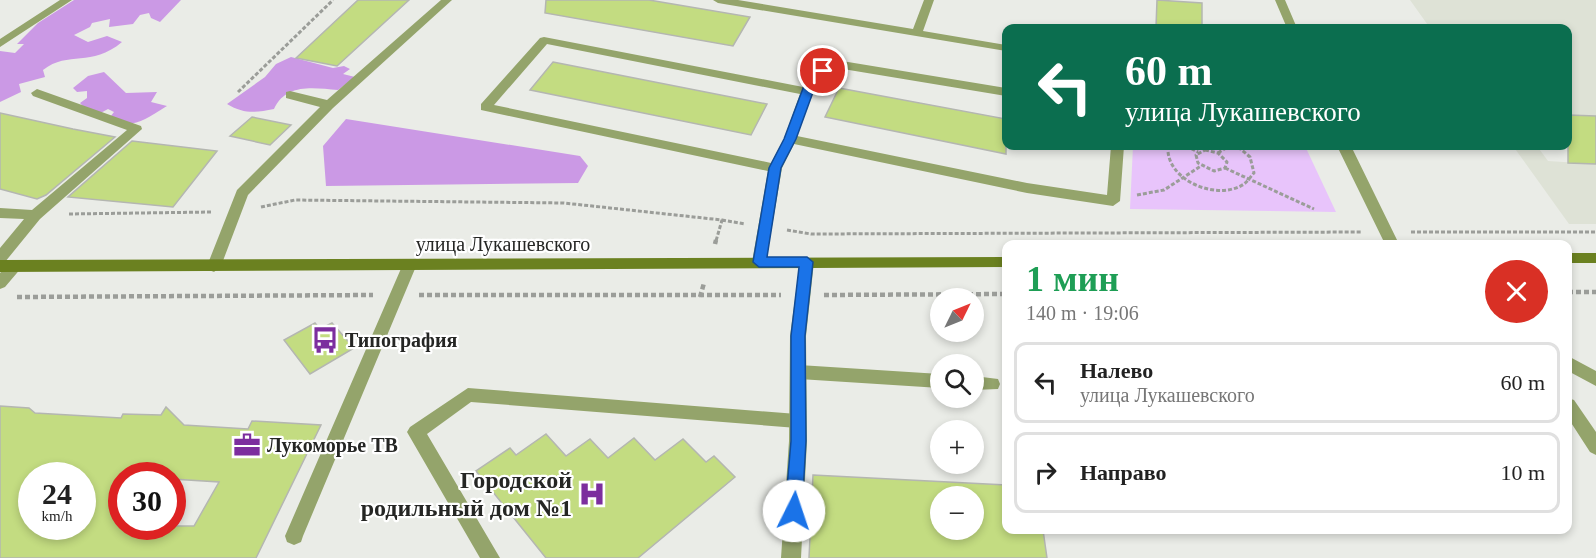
<!DOCTYPE html>
<html lang="ru">
<head>
<meta charset="utf-8">
<style>
	:root { --surface:#fff; --page:#f6f6f6; --text:#222; --muted:#767676; --line:#e0e0e0 }
	body { margin:0; font-family:"Times New Roman",serif; background:var(--page); color:var(--text); height:100vh; display:flex; flex-direction:column; font-size:22px; white-space:nowrap }
	* { box-sizing:border-box; margin:0 }
	p { font-size:20px; color:var(--muted) }
	.icon { flex:none; width:33px; height:33px; fill:none; stroke:currentColor; stroke-width:2; stroke-linecap:round; stroke-linejoin:round }
	.map { position:relative; flex:1; overflow:hidden }
	.details { position:absolute; left:1002px; top:240px; width:570px; height:294px; display:flex; flex-direction:column; background:var(--surface); border-radius:12px; box-shadow:0 3px 9px #0003 }
	.details>* { flex:none }
	.top-card { position:absolute; left:1002px; top:24px; width:570px; height:126px; border-radius:12px; box-shadow:0 3px 9px #0003; background:#0b6e4f; color:#fff; overflow:hidden }
	.needle { width:39px; rotate:47deg }
	.buttons { position:absolute; left:930px; top:288px; display:grid; gap:12px }
	.buttons a { display:grid; place-items:center; width:54px; height:54px; border-radius:50%; background:var(--surface); box-shadow:0 3px 9px #0003; font-size:30px }
	.speed { position:absolute; left:18px; top:462px; display:flex; gap:12px; font-size:30px; font-weight:700; text-align:center }
	.speed>* { display:grid; place-content:center; width:78px; height:78px; border-radius:50%; background:var(--surface); box-shadow:0 3px 9px #0003; line-height:1 }
	.speed small { font-size:15px; font-weight:400 }
	.speed .limit { border:9px solid #d22; background:#fff; color:#111 }
	.pin { position:absolute; display:grid; place-items:center; width:51px; height:51px; color:#fff; margin:-26px; border:3px solid #fff; border-radius:50%; box-shadow:0 2px 6px #0007 }
	.me { position:absolute; width:66px; margin:-33px; rotate:4deg; stroke-linejoin:round; filter:drop-shadow(0 0 4px #0008) }
	.turn { display:flex; align-items:center; gap:21px; height:126px; padding:0 24px; font-size:27px }
	.turn .icon { width:78px; height:78px; stroke-width:2.5 }
	.turn b { display:block; font-size:42px; line-height:51px }
	.round { display:grid; place-items:center; flex:none; width:63px; height:63px; border-radius:32px; background:var(--page) }
	.head { display:flex; align-items:center; justify-content:space-between; height:102px; padding:0 24px }
	h1 { font-size:36px; font-weight:600; line-height:45px; color:#1e9e55 }
	ul { padding:0; list-style:none }
	li { display:flex; align-items:center; gap:18px; height:81px; margin:0 12px 9px; padding:0 12px; border:3px solid var(--line); border-radius:12px }
	li div { flex:1 }
	li b { display:block; font-size:22px }
	li em { font-style:normal }
	.map>svg:first-child { display:block }
</style>
</head>
<body>
<div class="map">
<svg width="1596" height="558" viewBox="0 0 1596 558">
	<rect width="100%" height="100%" fill="#eaece7"/>
	<path fill="#dee2d6" d="M1410,0H1596V116L1568,115V28H1430Z
		M1513,146H1537L1548,161L1596,164V224H1569Z"/>
	<path fill="#e8c4fb" d="M1133,146H1305L1336,212L1130,209Z"/>
	<path fill="#cb99e5" d="M74,0H181L160,22L151,18L149,13L140,15L133,24L109,27L110,19L92,23L90,27L74,35L88,42L107,36L122,42C91,68 69,50 43,70L45,77L19,84L21,92L0,102V51L15,53L24,44H17L38,23Z
		M291,57L333,68L344,66L350,69L343,74L355,77L338,90C313,88 286,83 274,109C255,113 244,114 227,104L265,77L276,64Z
		M104,72L126,93L157,92L151,102L167,106C142,121 137,128 107,121L114,112L108,109L93,117L80,103L87,98V91L77,92L73,88L88,76Z
		M346,119L580,156L588,166L578,183L326,186L323,146Z"/>
	<path fill="#c3dc81" stroke="#b4b6b1" stroke-width="1.5" fill-rule="evenodd" d="M358,0H409L337,66L296,58Z
		M546,0H649L750,17L733,46L545,13Z
		M1157,0L1202,3V28L1156,27Z
		M553,62L767,104L751,135L530,90Z
		M839,88L1006,119V154L825,117Z
		M0,113L73,129L115,137L46,195L37,199L0,189Z
		M1568,115L1596,116V164L1568,163Z
		M252,117L291,125L270,145L230,136Z
		M132,141L217,151L173,207L68,197Z
		M315,323L320,329L332,323L354,348L310,374L284,340Z
		M0,406L29,408L35,413L121,418L123,414L161,415L166,407L184,425L248,429L252,421L321,425L256,558H0ZM32,476H82V526H32ZM122,476H172V479L219,482L194,526H122Z
		M546,434L566,456L590,439L608,458L634,438L655,460L683,439L706,462L714,456L735,477L638,558H546L476,471L510,448L516,455Z
		M813,475L1006,485V530H1043L1047,558H809ZM940,496H974V530H940Z"/>
	<g fill="none" stroke-linecap="round" stroke-linejoin="round">
		<path stroke="#9b9d99" stroke-width="3" stroke-dasharray="4 2" stroke-linecap="butt" d="M238,92L333,0
			M1168,146C1165,180 1217,202 1244,184C1248,181 1251,176 1254,173L1250,157L1237,146
			M1186,146L1198,152
			M1205,150L1218,153L1227,162L1225,168L1214,171L1198,163L1196,155Z
			M1218,153L1229,146
			M1225,168L1314,209
			M1137,195L1164,190L1201,166
			M261,207L295,200L564,203L722,220L716,241
			M69,214L212,212
			M722,220L745,224
			M787,230L811,234L1362,232
			M1411,232H1596"/>
		<path stroke="#9b9d99" stroke-width="4.5" stroke-dasharray="5 3" stroke-linecap="butt" d="M715,244L716,240
			M1568,292H1596
			M419,295H781
			M824,295L1006,294
			M17,297L373,295
			M700,297L704,283"/>
		<path fill="#94a46b" fill-rule="evenodd" d="M60,0H72L0,47V39Z
			M441,0H452L333,108L248,195L221,266L214,272L209,270L207,266L237,190L320,107L286,98V92L290,91L327,100Z
			M713,0H738L913,29L924,0H934L923,31L1006,45V51L718,3Z
			M1275,0H1285L1297,28H1287Z
			M544,37L803,87L819,68L842,61L1006,88V96L843,69C809,79 807,106 797,136L1027,183L1107,195L1111,146H1124L1120,201L1113,206L1027,193L794,144L782,168L766,262L759,267L752,262L768,171L481,110V104L540,38ZM547,44L800,94L784,139L771,163L494,105Z
			M37,89L141,126L142,129L40,219L5,262L0,263V248L24,219L0,218V208L32,210L127,130L33,96L31,93Z
			M1337,146H1351L1399,244H1385Z
			M410,259L417,264L303,536L301,542L294,545L287,542L285,536L403,264Z
			M15,261L22,267L5,287L0,289V273L10,263Z
			M1568,356L1596,371V386L1568,371Z
			M799,365L940,374V388L799,379L793,377L791,372L793,367Z
			M974,376L998,379L1000,384L998,389L974,390Z
			M468,388L797,414L803,416L806,421L803,426L797,428L471,402L427,434L500,558H480L407,432L410,427Z
			M1568,398L1574,400L1596,432V455L1590,452L1568,418Z"/>
		<path fill="#94a46b" fill-rule="evenodd" d="M807,257L814,262L806,336L807,441L801,558H781L789,441L790,336L800,262Z"/>
		<path fill="#6b8120" fill-rule="evenodd" d="M1568,253H1596V263H1568Z
			M1006,257V267L0,272V260Z"/>
	</g>
	<path fill="#1a73e8" stroke="#114b97" stroke-width="1.5" d="M819,69L829,71L816,84L796,139L781,168L767,257H807L813,262L805,336L806,441L802,511L800,517L794,519L788,517L785,511L791,441V336L799,267H759L753,262L769,168L784,139L805,83Z"/>
	<defs>
		<symbol id="bus-bare" viewBox="-9 -9 18 18"><path d="M-5-6H5V4H4V6H2V4H-2V6H-4V4H-5ZM-3.5-4V0h7V-4ZM-3.5 1.2v1.5H-2V1.2ZM2 1.2v1.5H3.5V1.2Z" fill="#7c2e9e" stroke="#fff" stroke-width="2.5" paint-order="stroke"/></symbol>
		<symbol id="office-bare" viewBox="-9 -9 18 18"><path d="M-6-3h4V-5.5h4V-3h4V5H-6ZM-1-4.5V-3h2v-1.5ZM-6 0V1H6V0Z" fill="#7c2e9e" stroke="#fff" stroke-width="2.5" paint-order="stroke"/></symbol>
		<symbol id="hospital-bare" viewBox="-9 -9 18 18"><path d="M-5-5h3v3.5h4V-5h3V5h-3V1.5h-4V5h-3Z" fill="#7c2e9e" stroke="#fff" stroke-width="2.5" paint-order="stroke"/></symbol>
	</defs>
	<g fill-rule="evenodd">
		<use href="#bus-bare" x="306" y="321" width="38" height="38"/>
		<use href="#office-bare" x="228" y="426" width="38" height="38"/>
		<use href="#hospital-bare" x="573" y="475" width="38" height="38"/>
	</g>
	<g text-anchor="middle" stroke-width="4.5" stroke-linejoin="round" paint-order="stroke">
		<g font-size="20" fill="#252624" stroke="#fff">
			<text x="503" y="251">улица Лукашевского</text>
		</g>
		<g font-size="20" font-weight="bold" fill="#252624" stroke="#fff" text-anchor="start">
			<text x="345" y="347">Типография</text>
			<text x="267" y="452">Лукоморье ТВ</text>
		</g>
		<g font-size="24" font-weight="bold" fill="#252624" stroke="#fff" text-anchor="end">
			<text x="572" y="488">Городской<tspan x="572" dy="28">родильный дом №1</tspan></text>
		</g>
	</g>
</svg>
<div class="buttons">
<a><svg class="needle" viewBox="-14 -14 28 28"><path d="M0-13l5 13h-10z" fill="#e53935"/><path d="M0 13l5-13h-10z" fill="#767676"/></svg></a>
<a><svg class="icon" aria-label="search" viewBox="0 0 24 24"><circle cx="10" cy="10" r="6"/><path d="M15 15l6 6"/></svg></a>
<a>+</a>
<a>−</a>
</div>
<div class="speed"><div>24<small>km/h</small></div><div class="limit">30</div></div>
<div class="pin" style="left:823px;top:71px;background:#d93025"><svg class="icon" aria-label="arrive" viewBox="0 0 24 24"><path d="M6 21V4h12l-3 4 3 4H6"/></svg></div>
<svg class="me" style="left:794px;top:511px" viewBox="-20 -20 40 40"><circle r="19" fill="#fff"/><path d="M0-13L10 11 0 6-10 11z" fill="#1a73e8"/></svg>
<div class="top-card">
<div class="turn"><svg class="icon" aria-label="left" viewBox="0 0 24 24"><path d="M17 20v-9H6M10 6l-5 5 5 5"/></svg><div><b>60 m</b>улица Лукашевского</div></div>
</div>
<section class="details">
<div class="head"><div><h1>1 мин</h1><p>140 m · 19:06</p></div><a class="round" style="background:#d93025;color:#fff"><svg class="icon" aria-label="close" viewBox="0 0 24 24"><path d="M6 6l12 12M18 6L6 18"/></svg></a></div>
<ul>
<li><svg class="icon" aria-label="left" viewBox="0 0 24 24"><path d="M17 20v-9H6M10 6l-5 5 5 5"/></svg><div><b>Налево</b><p>улица Лукашевского</p></div><em>60 m</em></li>
<li><svg class="icon" aria-label="right" viewBox="0 0 24 24"><path d="M7 20v-9h11M14 6l5 5-5 5"/></svg><div><b>Направо</b></div><em>10 m</em></li>
</ul>
</section>
</div>
</body>
</html>
